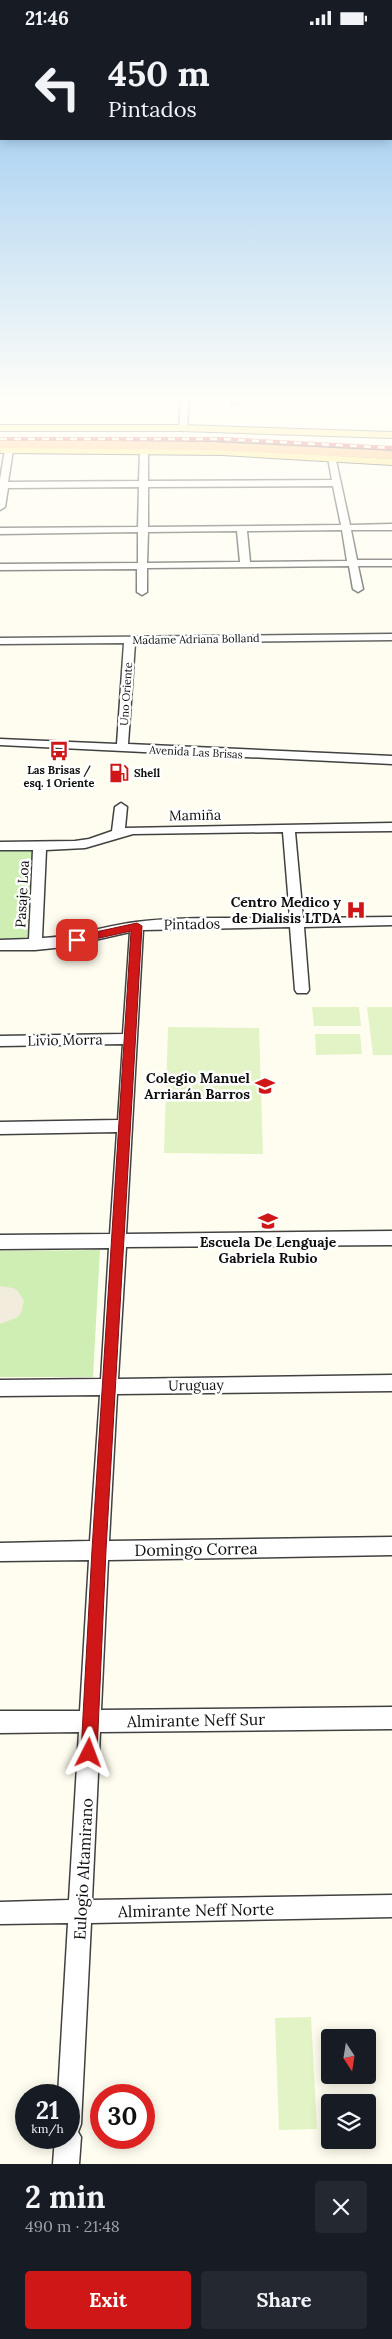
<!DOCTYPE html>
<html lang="en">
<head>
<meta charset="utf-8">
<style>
	:root { --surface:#171b24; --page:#242831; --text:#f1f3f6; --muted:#9ea1a6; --accent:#ce1716 }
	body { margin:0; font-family:Lora,serif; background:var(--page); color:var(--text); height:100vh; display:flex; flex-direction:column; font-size:19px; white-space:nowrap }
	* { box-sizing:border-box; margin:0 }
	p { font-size:16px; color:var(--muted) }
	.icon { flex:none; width:28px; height:28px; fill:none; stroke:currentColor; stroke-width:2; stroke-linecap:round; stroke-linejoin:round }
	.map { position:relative; height:2129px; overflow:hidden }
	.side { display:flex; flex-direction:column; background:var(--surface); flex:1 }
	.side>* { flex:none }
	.hud { position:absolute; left:0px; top:0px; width:392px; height:105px; box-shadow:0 2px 12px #0003; background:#171b24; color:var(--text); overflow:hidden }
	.needle { width:32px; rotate:168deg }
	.controls { position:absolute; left:321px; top:1994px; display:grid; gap:10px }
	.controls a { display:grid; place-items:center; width:55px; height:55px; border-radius:5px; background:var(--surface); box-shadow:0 2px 12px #0003; font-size:25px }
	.speed { position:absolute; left:15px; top:2049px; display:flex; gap:10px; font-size:25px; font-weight:700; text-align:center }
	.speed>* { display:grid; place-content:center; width:65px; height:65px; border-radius:50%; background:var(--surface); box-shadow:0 2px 12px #0003; line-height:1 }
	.speed small { font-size:12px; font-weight:400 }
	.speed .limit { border:8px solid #d22; background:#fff; color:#111 }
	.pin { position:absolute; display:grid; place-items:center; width:42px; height:42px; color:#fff; margin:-21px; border-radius:10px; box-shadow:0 2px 8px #0006 }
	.me { position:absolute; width:55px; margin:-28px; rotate:3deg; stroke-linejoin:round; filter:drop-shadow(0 0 4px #0008) }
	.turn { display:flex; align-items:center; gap:18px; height:105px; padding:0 25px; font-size:22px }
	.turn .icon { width:65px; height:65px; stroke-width:2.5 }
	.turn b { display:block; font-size:35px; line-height:42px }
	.round { display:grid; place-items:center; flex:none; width:52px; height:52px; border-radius:5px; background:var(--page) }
	.head { display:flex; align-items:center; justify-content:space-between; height:85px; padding:0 25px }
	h1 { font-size:30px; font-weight:700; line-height:38px }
	.cta { display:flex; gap:10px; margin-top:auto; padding:10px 25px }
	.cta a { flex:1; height:58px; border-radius:5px; background:var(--accent); color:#fff; font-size:20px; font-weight:700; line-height:58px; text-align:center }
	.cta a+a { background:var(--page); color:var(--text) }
	.status { display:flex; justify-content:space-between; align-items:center; height:35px; padding:0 25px; background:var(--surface); direction:ltr }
	.status svg { height:14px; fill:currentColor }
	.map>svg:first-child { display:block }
</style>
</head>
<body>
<div class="status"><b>21:46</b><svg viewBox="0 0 49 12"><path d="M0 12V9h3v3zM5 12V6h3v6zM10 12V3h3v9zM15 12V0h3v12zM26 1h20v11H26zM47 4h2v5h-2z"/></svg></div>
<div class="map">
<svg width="392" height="2129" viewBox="0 0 392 2129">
	<rect width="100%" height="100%" fill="#fffdef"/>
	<path fill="#cfeeb3" d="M0,815H36L29,905H0Z
		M100,1215L93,1342H0V1216Z"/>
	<path fill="#e2f4c6" d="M312,972H359L361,991H314Z
		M367,972H392V1020H373Z
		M168,992L259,993L263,1119L164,1118Z
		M315,999H360L362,1019L316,1020Z
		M311,1982L317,2094L279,2095L275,1983Z"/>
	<path fill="#f1ecdc" d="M0,1251L13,1253L18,1256L24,1266L21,1278L16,1283L0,1289Z"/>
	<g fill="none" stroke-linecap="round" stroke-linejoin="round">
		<defs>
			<path id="minor" d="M181,364H189L187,393L183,396L179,393Z
				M231,364H239V367L232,369Z
				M9,412L13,415L8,447L139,446L140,415L144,412L148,415V446L332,445L328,423L335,421L350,490L392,489V495H351L357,525H392V531H358L363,554L358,557L353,554L349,531L147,533V557L142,560L137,557V534L0,535V529L138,528V497L0,499V493L138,492L139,452L8,453L5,472L0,475V444L5,415ZM333,451L341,490L148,492V452ZM342,495L347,526L250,527L247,496ZM237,496L240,527L147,528L148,497Z
				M392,599V605L135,608L128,709L392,721V729L0,710V704L117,709L124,608L0,609V603Z
				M121,768L127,772L125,793L392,788V796L295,797L303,883L392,882V890L304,892L309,955L307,958H297L295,955L290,892L143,895L126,1199L392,1196V1210L126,1212L118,1344L392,1340V1356L117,1359L109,1506L392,1502V1520L108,1525L101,1675L392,1672V1694L100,1697L92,1865L392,1860V1882L91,1888L81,2089L78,2097L81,2102L79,2129H53L55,2102H69V2060H58L68,1888L0,1889V1867L69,1865L79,1697L0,1698V1676H80L89,1525L0,1526V1508L90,1506L100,1360L0,1361V1345L101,1344L109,1213L0,1214V1200L110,1199L117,1097L0,1099V1087L118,1085L123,1009L0,1011V1001L123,999L130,897L64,912L35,915H0V905L29,904L33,815H0V807L75,806L89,804L112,796L115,772ZM283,797L290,883C240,884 185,881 136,887C104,891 74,902 42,903L46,815L85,813L133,799Z"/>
			<path id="major" d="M0,390H183L392,397V403L183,396H0Z
				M0,412L222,414L392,424V430L222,420L0,418Z"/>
			<path id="highway" d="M0,405L213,407L392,416V424L213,415L0,413Z"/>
		</defs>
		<use href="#minor" stroke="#414141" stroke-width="3"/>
		<use href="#major" stroke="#1f1f1f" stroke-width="2"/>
		<use href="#highway" stroke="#1f1f1f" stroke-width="3"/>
		<use href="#minor" fill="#fff" fill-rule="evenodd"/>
		<use href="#major" fill="#ffe15f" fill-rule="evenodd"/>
		<use href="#highway" fill="#ffa84d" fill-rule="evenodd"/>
		<defs>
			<path id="rail" d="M0,404H223L392,413"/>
		</defs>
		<use href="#rail" stroke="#ce1716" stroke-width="4"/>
		<use href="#rail" stroke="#fff" stroke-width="2.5" stroke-dasharray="7" stroke-linecap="butt"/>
	</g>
	<linearGradient id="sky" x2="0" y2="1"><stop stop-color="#90c4f0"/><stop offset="0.55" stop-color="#fffef8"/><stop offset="1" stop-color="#fffef8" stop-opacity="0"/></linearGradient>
	<rect width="392" height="662" fill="url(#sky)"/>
	<path fill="#ce1716" stroke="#860f0e" d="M137,888L142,891L106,1515L97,1718L94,1724L89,1727L83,1724L81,1718L92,1515L131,896L77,908L72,905L77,901Z"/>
	<defs>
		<symbol id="bus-bare" viewBox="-9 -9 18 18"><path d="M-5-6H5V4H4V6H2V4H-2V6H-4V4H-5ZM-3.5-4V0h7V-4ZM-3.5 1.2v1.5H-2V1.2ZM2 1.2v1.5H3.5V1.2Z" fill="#ce1716" stroke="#fff" stroke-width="2.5" paint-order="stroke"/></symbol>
		<symbol id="fuel-bare" viewBox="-9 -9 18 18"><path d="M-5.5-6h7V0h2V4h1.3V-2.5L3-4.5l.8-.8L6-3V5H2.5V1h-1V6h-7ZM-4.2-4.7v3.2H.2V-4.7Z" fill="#ce1716" stroke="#fff" stroke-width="2.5" paint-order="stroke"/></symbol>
		<symbol id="hospital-bare" viewBox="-9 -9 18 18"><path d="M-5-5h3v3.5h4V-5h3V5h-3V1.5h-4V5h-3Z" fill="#ce1716" stroke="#fff" stroke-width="2.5" paint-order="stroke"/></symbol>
		<symbol id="school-bare" viewBox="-9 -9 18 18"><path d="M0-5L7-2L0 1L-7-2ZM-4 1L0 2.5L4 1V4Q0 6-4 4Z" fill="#ce1716" stroke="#fff" stroke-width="2.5" paint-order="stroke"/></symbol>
	</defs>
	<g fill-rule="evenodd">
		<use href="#bus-bare" x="45" y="702" width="28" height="28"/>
		<use href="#fuel-bare" x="105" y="724" width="28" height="28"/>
		<use href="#hospital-bare" x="342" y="861" width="28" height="28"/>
		<use href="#school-bare" x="251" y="1037" width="28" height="28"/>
		<use href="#school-bare" x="254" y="1172" width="28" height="28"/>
	</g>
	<g text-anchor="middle" stroke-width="5" stroke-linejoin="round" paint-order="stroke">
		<g font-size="11" fill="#0e0e0e" stroke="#fff">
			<text transform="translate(196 604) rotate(-1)" y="4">Madame Adriana Bolland</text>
			<text transform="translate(126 659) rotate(-86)" y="4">Uno Oriente</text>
			<text transform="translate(196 717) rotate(3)" y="4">Avenida Las Brisas</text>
		</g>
		<g font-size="11" font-weight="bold" fill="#0e0e0e" stroke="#fff">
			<text x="59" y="739">Las Brisas /<tspan x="59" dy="13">esq. 1 Oriente</tspan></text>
			<text x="134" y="742" text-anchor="start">Shell</text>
		</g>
		<g font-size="14" fill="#0e0e0e" stroke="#fff">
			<text transform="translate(195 780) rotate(-1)" y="5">Mamiña</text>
			<text transform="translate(22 859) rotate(-87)" y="5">Pasaje Loa</text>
			<text transform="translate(192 889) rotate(-1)" y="5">Pintados</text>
			<text transform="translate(65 1005) rotate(-1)" y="5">Livio Morra</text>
			<text transform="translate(196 1350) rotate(-1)" y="5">Uruguay</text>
		</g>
		<g font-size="14" font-weight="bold" fill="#0e0e0e" stroke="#fff" text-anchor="end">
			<text x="341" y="872">Centro Medico y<tspan x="341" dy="16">de Dialisis LTDA</tspan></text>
			<text x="250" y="1048">Colegio Manuel<tspan x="250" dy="16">Arriarán Barros</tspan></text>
			<text x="268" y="1212" text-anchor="middle">Escuela De Lenguaje<tspan x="268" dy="16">Gabriela Rubio</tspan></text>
		</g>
		<g font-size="16" fill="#0e0e0e" stroke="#fff">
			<text transform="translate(196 1514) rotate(-1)" y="6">Domingo Correa</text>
			<text transform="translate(196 1685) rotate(-1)" y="6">Almirante Neff Sur</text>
			<text transform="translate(83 1834) rotate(-87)" y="6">Eulogio Altamirano</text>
			<text transform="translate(196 1875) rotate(-1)" y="6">Almirante Neff Norte</text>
		</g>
	</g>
</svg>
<div class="controls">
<a><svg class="needle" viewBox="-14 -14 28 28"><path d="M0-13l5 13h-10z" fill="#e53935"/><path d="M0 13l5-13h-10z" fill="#9ea1a6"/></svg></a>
<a><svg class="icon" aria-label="layers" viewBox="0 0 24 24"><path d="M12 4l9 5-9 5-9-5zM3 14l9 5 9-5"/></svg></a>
</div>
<div class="speed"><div>21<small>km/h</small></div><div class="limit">30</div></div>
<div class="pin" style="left:77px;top:905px;background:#d93025"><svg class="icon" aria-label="arrive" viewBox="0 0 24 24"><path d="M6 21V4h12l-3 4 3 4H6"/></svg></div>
<svg class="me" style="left:89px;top:1718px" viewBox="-20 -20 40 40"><path d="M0-17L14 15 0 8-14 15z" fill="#ce1716" stroke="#fff" stroke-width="4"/></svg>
<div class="hud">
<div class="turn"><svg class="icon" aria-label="left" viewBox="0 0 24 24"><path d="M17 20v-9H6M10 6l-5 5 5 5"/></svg><div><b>450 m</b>Pintados</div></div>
</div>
</div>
<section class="side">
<div class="head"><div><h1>2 min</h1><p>490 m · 21:48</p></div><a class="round"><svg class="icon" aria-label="close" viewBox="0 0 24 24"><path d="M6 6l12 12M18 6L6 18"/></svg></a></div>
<div class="cta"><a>Exit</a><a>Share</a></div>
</section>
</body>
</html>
